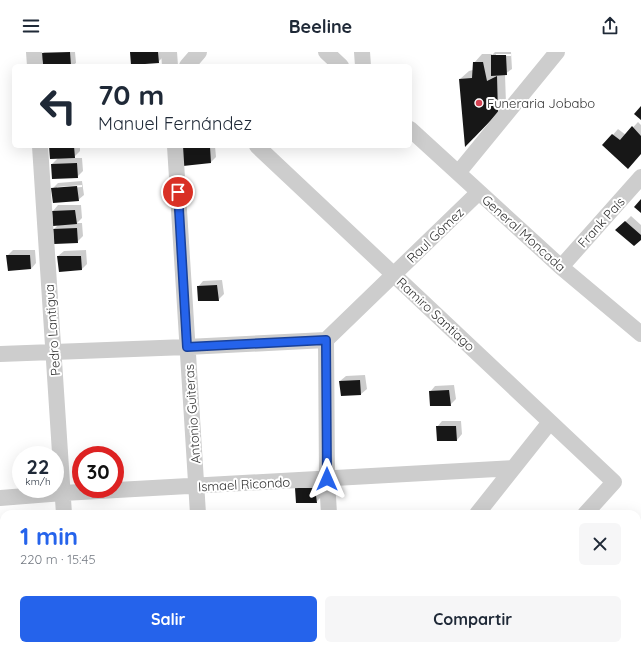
<!DOCTYPE html>
<html lang="es">
<head>
<meta charset="utf-8">
<style>
	:root { --surface:#fff; --page:#f6f6f7; --text:#1f2937; --muted:#747a83; --accent:#2563eb }
	body { margin:0; font-family:Quicksand,sans-serif; background:var(--page); color:var(--text); height:100vh; display:flex; flex-direction:column; font-size:15px; white-space:nowrap }
	* { box-sizing:border-box; margin:0 }
	p { font-size:13px; color:var(--muted) }
	.icon { flex:none; width:22px; height:22px; fill:none; stroke:currentColor; stroke-width:2; stroke-linecap:round; stroke-linejoin:round }
	.map { position:relative; flex:1; overflow:hidden }
	.sheet { position:absolute; left:0px; top:458px; width:641px; height:140px; display:flex; flex-direction:column; background:var(--surface); border-radius:12px 12px 0 0; box-shadow:0 4px 16px #0002 }
	.sheet>* { flex:none }
	.top-card { position:absolute; left:12px; top:12px; width:400px; height:84px; border-radius:6px; box-shadow:0 4px 16px #0002; background:#fff; color:var(--text); overflow:hidden }
	.speed { position:absolute; left:12px; top:394px; display:flex; gap:8px; font-size:20px; font-weight:700; text-align:center }
	.speed>* { display:grid; place-content:center; width:52px; height:52px; border-radius:50%; background:var(--surface); box-shadow:0 4px 16px #0002; line-height:1 }
	.speed small { font-size:10px; font-weight:400 }
	.speed .limit { border:6px solid #d22; background:#fff; color:#111 }
	.pin { position:absolute; display:grid; place-items:center; width:34px; height:34px; color:#fff; margin:-17px; border:2px solid #fff; border-radius:50%; box-shadow:0 1px 4px #0007 }
	.me { position:absolute; width:44px; margin:-22px; rotate:0deg; stroke-linejoin:round; filter:drop-shadow(0 0 3px #0008) }
	.turn { display:flex; align-items:center; gap:14px; height:84px; padding:0 20px; font-size:18px }
	.turn .icon { width:52px; height:52px; stroke-width:2.5 }
	.turn b { display:block; font-size:28px; line-height:34px }
	.round { display:grid; place-items:center; flex:none; width:42px; height:42px; border-radius:6px; background:var(--page) }
	.summary { display:flex; align-items:center; justify-content:space-between; height:68px; padding:0 20px }
	h1 { font-size:24px; font-weight:700; line-height:30px; color:var(--accent) }
	.primary-button { display:flex; gap:8px; margin-top:auto; padding:8px 20px }
	.primary-button a { flex:1; height:46px; border-radius:6px; background:var(--accent); color:#fff; font-size:16px; font-weight:700; line-height:46px; text-align:center }
	.primary-button a+a { background:var(--page); color:var(--text) }
	header { display:flex; justify-content:space-between; align-items:center; height:52px; padding:0 20px; background:var(--surface); font-size:18px; font-weight:700 }
	.map>svg:first-child { display:block }
</style>
</head>
<body>
<header><svg class="icon" aria-label="menu" viewBox="0 0 24 24"><path d="M4 6h16M4 12h16M4 18h16"/></svg>Beeline<svg class="icon" aria-label="share" viewBox="0 0 24 24"><path d="M12 15V3M7 8l5-5 5 5M5 13v7h14v-7"/></svg></header>
<div class="map">
<svg width="641" height="598" viewBox="0 0 641 598">
	<rect width="100%" height="100%" fill="#fff"/>
	<path fill="#e6ecdf" d="M637,593L641,594V598H605L607,594H637Z"/>
	<path fill="#0003" fill-rule="evenodd" d="M44,0H75L76,11L72,14H44L42,2Z
		M131,0H164V4L158,10Z
		M495,0H511L512,17L505,22L506,52L474,86L460,27L469,19L473,18L474,11L482,2H492V3ZM496,2H511V4H496Z
		M638,70L641,73V102L604,93L618,77L626,83Z
		M50,94H80V99L73,106H82L83,119L77,125L52,112L58,106Z
		M183,94H215L216,105L210,111L182,96Z
		M82,129L84,143L78,148L52,137L58,131ZM82,133V135L57,137V135Z
		M58,153H81L82,166L77,171H82L83,184L77,190L55,191L54,177L58,173H54L53,159Z
		M631,164L641,173V186L617,178Z
		M13,198H35L36,211L31,217L7,204Z
		M86,198L87,212L82,217L58,204L64,199Z
		M222,228L224,242L218,248L198,235L203,229Z
		M365,323L367,337L361,342L342,343L340,329L346,324Z
		M454,333L456,347L450,353L430,340L435,334Z
		M442,369H461L462,382L457,388L437,375Z
		M321,430L322,444L316,450L296,437L302,431Z
		M297,594H321L322,597L297,598Z
		M345,594H370V596L368,598H345Z"/>
	<path fill="#171717" d="M70,0L71,14H43L41,1Z
		M130,0H158L159,11L131,13Z
		M491,3H506L507,23L491,24Z
		M473,10H483L487,29L497,24L498,61L465,95L459,27L472,26Z
		M641,54V68L634,62Z
		M632,74L641,84V102L628,117L602,93L612,82L620,88Z
		M49,94H74L75,106L50,107Z
		M181,95H210L211,111L183,114Z
		M77,111L78,126L52,127L51,112Z
		M77,134L79,149L53,151L51,136Z
		M641,147V161L634,155Z
		M75,158L77,172L53,174L52,159Z
		M625,169L641,183V188L634,194L615,178Z
		M77,176L78,191L54,192L53,177Z
		M6,203H30L31,217L8,219Z
		M57,204H81L82,218L59,220Z
		M217,233L219,249H198L197,234Z
		M360,328L361,343L341,344L339,329Z
		M449,338L451,354H430L429,339Z
		M436,374H456L457,389H437Z
		M295,436H315L317,451H296Z
		M296,594H316V598H296Z
		M344,594H364V598H344Z"/>
	<g fill="none" stroke-linecap="round" stroke-linejoin="round">
		<path stroke="#cdcdcd" stroke-width="16" d="M34,0L35,14
			M169,0L170,14
			M326,0L341,14
			M362,0L363,14
			M187,14L199,0
			M410,77L561,215L641,282
			M40,94L64,462
			M175,94L198,462
			M257,94L614,430L585,462
			M458,121L557,0
			M561,215L641,125
			M0,302L187,295L326,288
			M0,446L63,441L513,416
			M329,462L327,427L326,288L479,140
			M477,462L550,370
			M0,538H4
			M73,594V598
			M206,594V598
			M336,594L337,598
			M465,598L468,594
			M596,598L598,594"/>
	</g>
	<g fill="none" stroke-linecap="round" stroke-linejoin="round">
		<defs>
			<path id="route" d="M178,140L187,295L326,288L327,427"/>
		</defs>
		<use href="#route" stroke="#184099" stroke-width="10"/>
		<use href="#route" stroke="#2563eb" stroke-width="7"/>
	</g>
	<circle fill="#d64353" stroke="#fff" stroke-width="1.5" cx="479" cy="51" r="4"/>
	<g text-anchor="middle" stroke-width="4" stroke-linejoin="round" paint-order="stroke">
		<g font-size="13" fill="#303030" stroke="#fff" text-anchor="start">
			<text x="487" y="56">Funeraria Jobabo</text>
		</g>
		<g font-size="13" fill="#303030" stroke="#fff">
			<text transform="translate(601 170) rotate(-48)" y="5">Frank País</text>
			<text transform="translate(524 181) rotate(42)" y="5">General Moncada</text>
			<text transform="translate(435 183) rotate(-44)" y="5">Raul Gómez</text>
			<text transform="translate(436 262) rotate(43)" y="5">Ramiro Santiago</text>
			<text transform="translate(52 278) rotate(-94)" y="5">Pedro Lantigua</text>
			<text transform="translate(192 362) rotate(-94)" y="5">Antonio Guiteras</text>
			<text transform="translate(244 432) rotate(-3)" y="5">Ismael Ricondo</text>
		</g>
	</g>
</svg>
<div class="speed"><div>22<small>km/h</small></div><div class="limit">30</div></div>
<div class="pin" style="left:178px;top:140px;background:#d93025"><svg class="icon" aria-label="arrive" viewBox="0 0 24 24"><path d="M6 21V4h12l-3 4 3 4H6"/></svg></div>
<svg class="me" style="left:327px;top:427px" viewBox="-20 -20 40 40"><path d="M0-17L14 15 0 8-14 15z" fill="#2563eb" stroke="#fff" stroke-width="4"/></svg>
<div class="top-card">
<div class="turn"><svg class="icon" aria-label="left" viewBox="0 0 24 24"><path d="M17 20v-9H6M10 6l-5 5 5 5"/></svg><div><b>70 m</b>Manuel Fernández</div></div>
</div>
<section class="sheet">
<div class="summary"><div><h1>1 min</h1><p>220 m · 15:45</p></div><a class="round"><svg class="icon" aria-label="close" viewBox="0 0 24 24"><path d="M6 6l12 12M18 6L6 18"/></svg></a></div>
<div class="primary-button"><a>Salir</a><a>Compartir</a></div>
</section>
</div>
</body>
</html>
